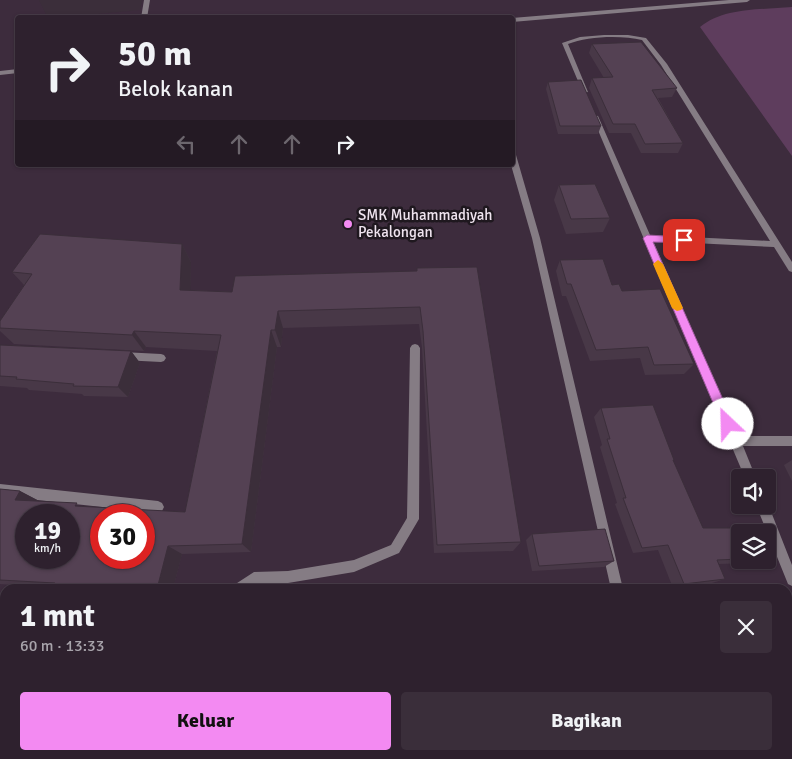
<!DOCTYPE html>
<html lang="id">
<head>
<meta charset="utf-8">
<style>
	:root { --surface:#2e212e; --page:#3a2e3a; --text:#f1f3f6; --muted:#a7a3aa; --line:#493e4a; --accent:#f38af2 }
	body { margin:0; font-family:Signika,sans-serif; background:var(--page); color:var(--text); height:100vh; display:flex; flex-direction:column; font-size:19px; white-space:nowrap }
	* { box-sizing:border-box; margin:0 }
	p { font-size:16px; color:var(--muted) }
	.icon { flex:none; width:28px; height:28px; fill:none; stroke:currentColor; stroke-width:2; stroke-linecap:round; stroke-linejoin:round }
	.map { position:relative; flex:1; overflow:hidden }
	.drawer { position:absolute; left:0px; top:584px; width:792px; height:176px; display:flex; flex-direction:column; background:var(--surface); border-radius:15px 15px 0 0; box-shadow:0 1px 4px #0004,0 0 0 1px var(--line) }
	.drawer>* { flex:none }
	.top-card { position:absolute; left:15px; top:15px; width:500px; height:152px; border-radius:5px; box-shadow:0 1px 4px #0004,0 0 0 1px var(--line); background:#2e212e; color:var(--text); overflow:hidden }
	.controls { position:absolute; left:731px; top:469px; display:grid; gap:10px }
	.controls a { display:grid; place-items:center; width:45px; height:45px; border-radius:5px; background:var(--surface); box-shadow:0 1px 4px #0004,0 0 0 1px var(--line); font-size:25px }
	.speed { position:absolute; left:15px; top:504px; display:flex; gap:10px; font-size:25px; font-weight:700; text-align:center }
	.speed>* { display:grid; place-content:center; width:65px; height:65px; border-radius:50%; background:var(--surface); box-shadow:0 1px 4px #0004,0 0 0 1px var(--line); line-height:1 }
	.speed small { font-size:12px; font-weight:400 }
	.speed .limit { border:8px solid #d22; background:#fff; color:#111 }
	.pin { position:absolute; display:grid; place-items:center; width:42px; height:42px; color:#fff; margin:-21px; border-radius:10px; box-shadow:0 2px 8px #0006 }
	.me { position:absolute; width:55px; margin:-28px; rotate:336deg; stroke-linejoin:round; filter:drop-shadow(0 0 4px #0008) }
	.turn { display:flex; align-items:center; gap:18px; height:105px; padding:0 20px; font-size:22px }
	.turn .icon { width:65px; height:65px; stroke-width:2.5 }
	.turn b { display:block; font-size:35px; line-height:42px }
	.lanes { display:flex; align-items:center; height:48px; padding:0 20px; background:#0003; justify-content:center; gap:25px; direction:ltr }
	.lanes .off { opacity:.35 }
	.round { display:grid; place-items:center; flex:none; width:52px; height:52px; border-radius:5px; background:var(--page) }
	.head { display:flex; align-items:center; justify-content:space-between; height:85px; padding:0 20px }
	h1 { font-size:30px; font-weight:800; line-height:38px }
	.button { display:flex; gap:10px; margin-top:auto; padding:10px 20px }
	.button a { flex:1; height:58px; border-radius:5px; background:var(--accent); color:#111; font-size:20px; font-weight:800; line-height:58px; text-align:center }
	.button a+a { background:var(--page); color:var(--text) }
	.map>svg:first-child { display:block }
</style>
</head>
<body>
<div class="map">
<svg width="792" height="759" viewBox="0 0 792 759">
	<rect width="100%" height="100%" fill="#3d2c3d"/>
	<path fill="#5e3d5d" d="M792,7V156L700,27C725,7 761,10 792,7Z"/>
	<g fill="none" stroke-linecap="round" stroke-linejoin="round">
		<path fill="#857c84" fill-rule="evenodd" d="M328,755H342L341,759H327Z"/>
		<path fill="#857c84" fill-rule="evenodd" d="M144,0H150L147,18H141Z
			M729,0H750L747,2L512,22V18Z
			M604,35H628L646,38L667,64L792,262V272L789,271L774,247L653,241L738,436H792V446H743L756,478H745L592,116L593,115L598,116L650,235L770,241L661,65L642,40C622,35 587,36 568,44L588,92L583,93L562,43L580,37Z
			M18,69V73L0,75V71Z
			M512,153L516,155L540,238L623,589H611L532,238L511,165Z
			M415,344L418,345L420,348L419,519L399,553L354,572L288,583L256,584L249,589H232L234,585L254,572L288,571L354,560L391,545L407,518L410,348L412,345Z
			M122,352L161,354L164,355L166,358L164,361L161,362L122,360L119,359L117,356L119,353Z
			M0,484L158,501L162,503L164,507L162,511L158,513L0,496Z
			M768,504L792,565V586L788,584L756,505Z
			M186,755H201L200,759H185Z
			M651,755H665L666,759H652Z"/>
	</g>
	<path fill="#483847" d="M592,44L677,88L672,97L658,98L683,143L678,153H641L631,133H609L589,88L592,78H604L589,53Z
		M548,82L601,126L598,134H558L546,89Z
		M559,185L610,218L603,232L566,234L554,200Z
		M182,244L191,262L190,290L232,292L417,271L521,542L513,551L434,553L422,348L419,324L283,328L281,347H277L251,552L182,554L173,589H52L53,588L0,584V489L20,491L39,501L83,507L185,512L217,351L146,347L144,351L14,344L0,331V321L24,285L12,272Z
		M560,260L612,285L622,291L694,364L684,374L645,375L640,358L590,361L566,296H562L556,271Z
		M0,345L131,351L140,363L128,397L84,396L82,394L29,390L27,388L0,386Z
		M601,408L674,460H673L703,528L740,532V560H765L756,563L718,564L725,579L712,583L673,588L658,550L633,553L615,504L617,503L600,447L602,445L594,417Z
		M792,460V481L784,465Z
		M532,534L614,561L604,567L532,571L526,540Z
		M421,755H552V759H420Z"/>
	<path fill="#3b2e3a" d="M39,0H142L140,10L56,18H48Z
		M182,244L191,262L190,307L180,290Z
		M278,311L283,328L281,347L275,330Z
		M271,330L277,347L251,552L242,544Z
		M134,331L146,347L144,351L132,335Z
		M131,351L140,363L128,397L118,387Z
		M20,491L41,502L15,500Z
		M168,546L182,554L173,589H157Z"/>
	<path fill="#544153" stroke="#3b2e3a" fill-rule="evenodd" d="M641,42L677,88L652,90L683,143L645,144L635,124H613L592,78L613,77L592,44Z
		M581,80L601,126H560L548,82Z
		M595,184L610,218L571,219L559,185Z
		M40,234L182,244L180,290L232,292L235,276L417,271V268L477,267L521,542L437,545L423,331L420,307L278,311L275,330H271L242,544L168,546L157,589H52L55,583L0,580V489L20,491L15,500L77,503L75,506L185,512L221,335L134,331L132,335L0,328V321L32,274L12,272ZM26,515H69V558H26ZM101,515H144V558H101Z
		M603,259L612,285L619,284L622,291L660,289L694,364L654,365L648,347L596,350L571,284H567L560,260Z
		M0,345L131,351L118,387L73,386L74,384L16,379L17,377L0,376Z
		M653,405L674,460H673L703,528H757L759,532H740V559L717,560L725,579L684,584L668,545L642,548L623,498H626L607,439H610L601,408Z
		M605,529L614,561L539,566L532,534Z
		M424,755H552V759H424Z"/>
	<path fill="#f38af2" stroke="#9e5a9d" d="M647,235L684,237L689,240L684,243L653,242L734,424L733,428L728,430L724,428L722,424L643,238Z"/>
	<path fill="#f59e0b" d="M658,260L663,264L683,308L681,310L677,311L672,308L653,264Z"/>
	<circle fill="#f38af2" stroke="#1f181f" stroke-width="2" cx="348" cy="224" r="5"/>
	<g text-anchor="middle" stroke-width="5" stroke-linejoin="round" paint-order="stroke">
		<g font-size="15" fill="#efe4ef" stroke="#1f181f" text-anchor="start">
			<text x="358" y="220">SMK Muhammadiyah<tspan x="358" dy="17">Pekalongan</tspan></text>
		</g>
	</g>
</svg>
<div class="controls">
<a><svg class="icon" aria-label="sound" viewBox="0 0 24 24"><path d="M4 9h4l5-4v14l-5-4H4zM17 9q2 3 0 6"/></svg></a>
<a><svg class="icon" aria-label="layers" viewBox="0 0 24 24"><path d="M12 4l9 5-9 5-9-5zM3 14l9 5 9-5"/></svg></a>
</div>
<div class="speed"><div>19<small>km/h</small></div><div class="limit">30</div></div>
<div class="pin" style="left:684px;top:240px;background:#d93025"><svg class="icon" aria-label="arrive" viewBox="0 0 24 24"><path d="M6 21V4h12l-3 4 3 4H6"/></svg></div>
<svg class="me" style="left:728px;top:424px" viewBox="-20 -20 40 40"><circle r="19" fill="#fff"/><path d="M0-13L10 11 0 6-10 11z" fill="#f38af2"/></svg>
<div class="top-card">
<div class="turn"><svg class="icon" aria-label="right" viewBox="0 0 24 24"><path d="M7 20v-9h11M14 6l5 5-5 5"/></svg><div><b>50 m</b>Belok kanan</div></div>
<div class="lanes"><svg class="icon off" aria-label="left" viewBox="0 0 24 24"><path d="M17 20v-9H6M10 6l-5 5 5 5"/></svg><svg class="icon off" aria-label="ahead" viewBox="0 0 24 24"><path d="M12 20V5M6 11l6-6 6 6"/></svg><svg class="icon off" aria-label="ahead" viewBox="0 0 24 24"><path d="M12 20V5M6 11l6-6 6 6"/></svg><svg class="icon" aria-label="right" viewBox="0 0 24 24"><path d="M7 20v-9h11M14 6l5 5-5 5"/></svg></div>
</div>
<section class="drawer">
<div class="head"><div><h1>1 mnt</h1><p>60 m · 13:33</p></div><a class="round"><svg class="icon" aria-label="close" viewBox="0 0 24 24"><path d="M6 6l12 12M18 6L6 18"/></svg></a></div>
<div class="button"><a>Keluar</a><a>Bagikan</a></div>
</section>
</div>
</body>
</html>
